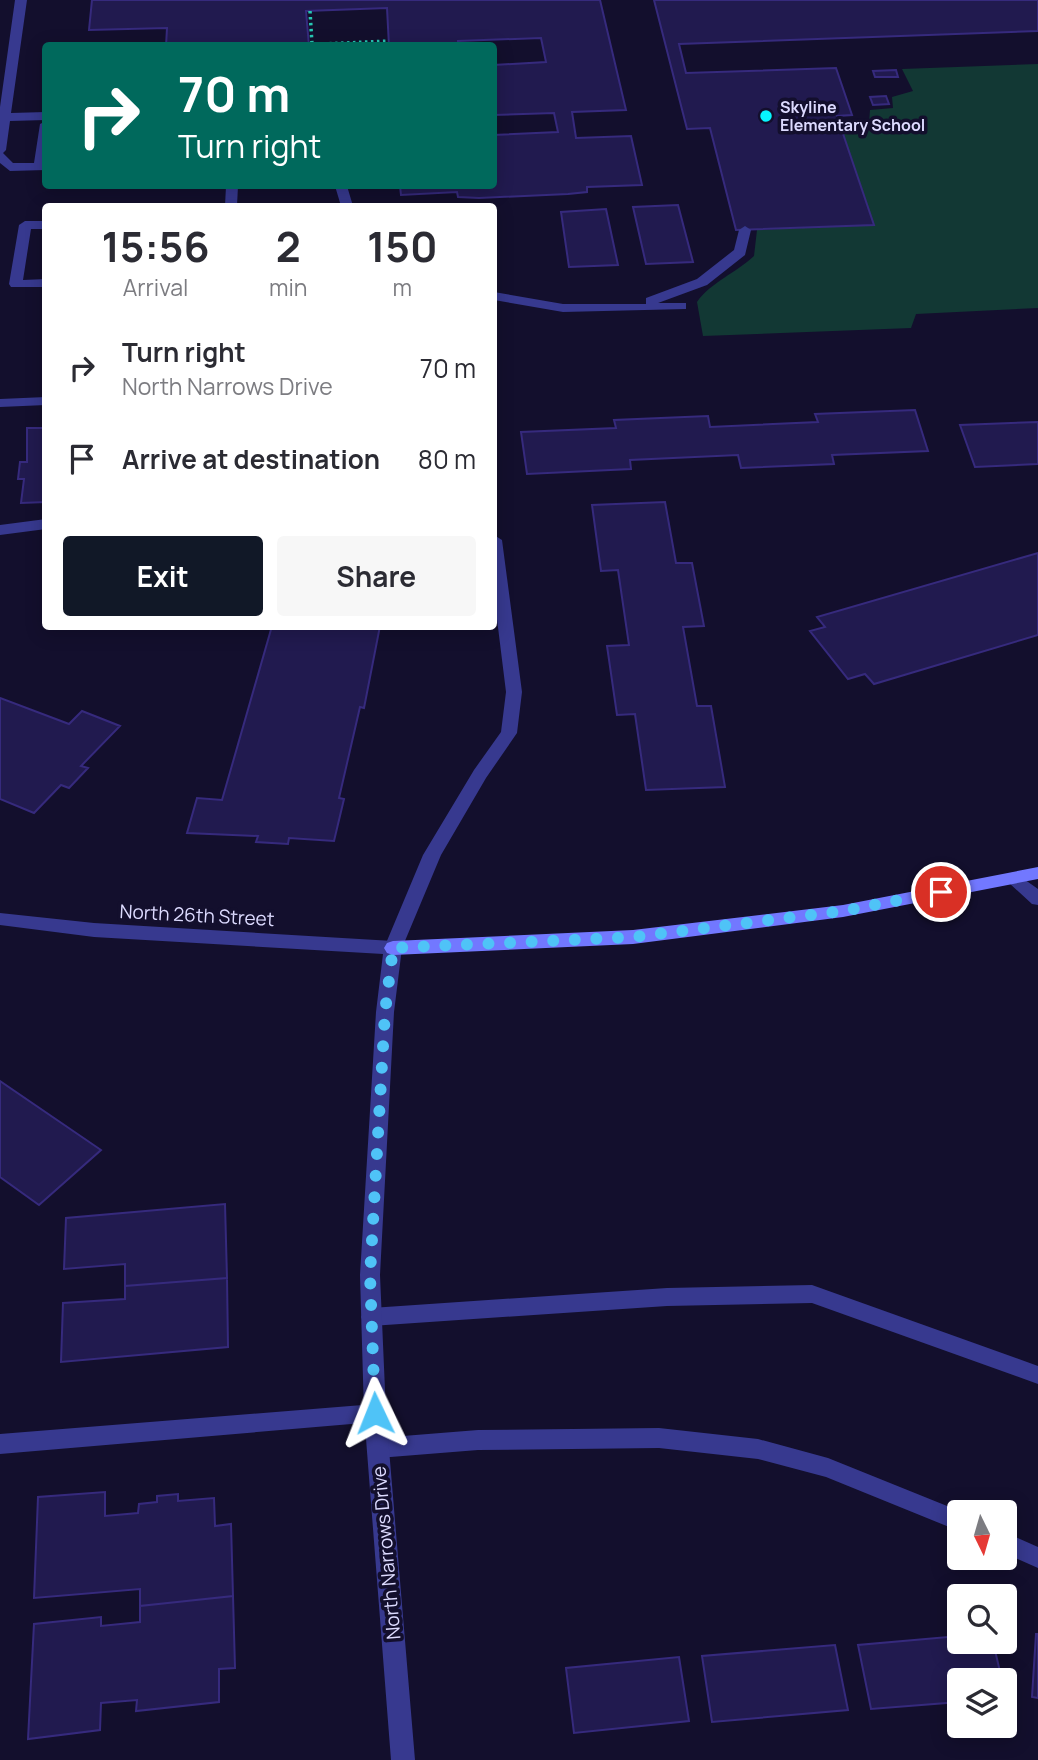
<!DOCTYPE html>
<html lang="en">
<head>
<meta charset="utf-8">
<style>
	:root { --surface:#fff; --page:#f7f7f7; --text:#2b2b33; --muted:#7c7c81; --accent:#111827 }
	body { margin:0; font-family:Manrope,sans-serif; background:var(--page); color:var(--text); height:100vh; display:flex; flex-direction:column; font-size:26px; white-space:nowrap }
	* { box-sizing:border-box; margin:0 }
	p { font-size:23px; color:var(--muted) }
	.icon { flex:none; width:38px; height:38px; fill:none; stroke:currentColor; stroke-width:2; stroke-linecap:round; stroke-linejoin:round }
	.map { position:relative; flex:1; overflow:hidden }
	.sheet { position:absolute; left:42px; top:203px; width:455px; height:427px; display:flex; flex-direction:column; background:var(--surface); border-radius:7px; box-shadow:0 4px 18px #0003 }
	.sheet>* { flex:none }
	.guide { position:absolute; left:42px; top:42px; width:455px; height:147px; border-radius:7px; box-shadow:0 4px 18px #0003; background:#00695c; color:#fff; overflow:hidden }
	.needle { width:46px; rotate:175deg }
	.buttons { position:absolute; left:947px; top:1500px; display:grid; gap:14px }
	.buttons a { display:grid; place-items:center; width:70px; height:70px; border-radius:7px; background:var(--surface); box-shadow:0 4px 18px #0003; font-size:35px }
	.pin { position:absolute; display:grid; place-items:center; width:60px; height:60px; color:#fff; margin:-30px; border:4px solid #fff; border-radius:50%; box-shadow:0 2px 7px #0007 }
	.me { position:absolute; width:77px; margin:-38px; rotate:358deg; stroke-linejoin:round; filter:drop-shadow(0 0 5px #0008) }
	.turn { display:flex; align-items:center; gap:24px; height:147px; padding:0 21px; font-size:32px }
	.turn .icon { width:91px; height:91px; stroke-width:2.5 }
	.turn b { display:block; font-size:49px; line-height:60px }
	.eta { display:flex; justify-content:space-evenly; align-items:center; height:119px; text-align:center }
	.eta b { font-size:42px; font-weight:700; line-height:49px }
	.cta { display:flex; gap:14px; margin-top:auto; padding:14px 21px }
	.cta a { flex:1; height:80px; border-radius:7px; background:var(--accent); color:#fff; font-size:28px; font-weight:700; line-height:80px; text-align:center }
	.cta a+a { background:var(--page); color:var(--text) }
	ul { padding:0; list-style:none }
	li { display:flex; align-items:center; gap:21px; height:91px; padding:0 21px }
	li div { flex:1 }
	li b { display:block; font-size:26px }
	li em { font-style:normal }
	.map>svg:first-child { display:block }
</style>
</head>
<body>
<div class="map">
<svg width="1038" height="1760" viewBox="0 0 1038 1760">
	<rect width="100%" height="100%" fill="#130f2d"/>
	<path fill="#123834" d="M1038,64V308L916,314L911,328L703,336L697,302C711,282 736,273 754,256L757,230L873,225L840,125L869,123L870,110L893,108L892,97L913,91L902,69Z"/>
	<path fill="#211a4f" stroke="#362a7d" stroke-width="2" d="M92,0H600L626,110L572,112L576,138L631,136L642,185L587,187V192L568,194L479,198L458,197L457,192L401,195L400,186H494V135L558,132L554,113L494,115V65L546,62L541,38L458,41V46H389L387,8L306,11L309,46H166L167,28L89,30Z
		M654,0H1038V31L679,44L686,73L836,68L852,115L837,116L874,225L736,230L710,128L687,129Z
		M896,70L898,77H875L873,71Z
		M886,96L889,104L873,105L870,97Z
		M678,205L693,262L646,264L633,207Z
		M606,209L618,265L569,267L561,212Z
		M915,410L928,451L832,455L834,464L741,468L738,455L630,460L631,469L527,474L521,432L616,428L614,420L708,416L710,427L818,422L815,414Z
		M1038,422V464L975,467L960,425Z
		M27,428H46V502L21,503L24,479H18L20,462H27Z
		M665,502L676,563H692L704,626L683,627L697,706H711L725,787L646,790L635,714L617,715L607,646L629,645L618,570L601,571L592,505Z
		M1038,553V635L874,684L865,674L848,679L810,631L825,627L817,617Z
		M272,626H380L364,708L360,707L339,798L344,799L334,841L289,838L288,844L256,842L258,836L187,833L197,798L222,800Z
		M0,698L69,724L82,711L120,726L81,766L88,768L69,788L61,785L34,813L0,799Z
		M0,1081L101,1150L39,1205L0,1177Z
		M225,1204L227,1278L125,1286V1264L64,1269L66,1218Z
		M227,1278L228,1347L61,1362L63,1303L125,1299V1286Z
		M105,1492V1516L138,1513L139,1504L157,1502V1496L178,1494V1501L214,1498L215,1526L231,1524L233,1596L140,1606V1589L34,1598L38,1497Z
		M233,1596L235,1668L219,1669V1702L136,1711L137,1700L101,1703L100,1730L28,1739L34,1624L101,1617V1626L140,1622V1606Z
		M1036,1634H1038V1698L1032,1697Z
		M959,1636V1642H993L1002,1680H959V1702L871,1709L858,1645Z
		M835,1645L848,1710L712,1722L702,1656Z
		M679,1657L689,1721L574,1733L566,1668Z"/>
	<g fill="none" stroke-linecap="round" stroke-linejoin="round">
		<path stroke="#27c7b3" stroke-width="3.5" stroke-dasharray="2.5 3.5" stroke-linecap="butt" d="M310,11L312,44
			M323,44L389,41"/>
		<path fill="#37398f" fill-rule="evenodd" d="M15,0H27L11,113L46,112V120L10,121L6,150L3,153L13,163H34L40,124L46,121V170L10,171L0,163V107Z
			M226,186H238L237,206H225Z
			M335,186H347L353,206H341Z
			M46,221V229H31L23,280L46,279V287H11L9,284L19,225L25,221Z
			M745,226L751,230L745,255L707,285L658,303H686V309L563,312L494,300V292L563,304H646V298L697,279L734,250L739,230Z
			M46,397V405L0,407V399Z
			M46,519V529L0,535V525Z
			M494,535L502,540L522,692L517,733L486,778L441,855L402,948L399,953H387L384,948L423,855L474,770L501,732L506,692L494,595Z
			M1014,872L1038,889V905L1032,904L1008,882L1005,878L1008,874Z
			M812,1285L1038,1366V1384L812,1303L667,1306L371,1326L364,1323L361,1317L364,1311L371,1308L667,1288Z
			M375,1404L383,1406L386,1413L383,1420L375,1422L0,1454V1434Z
			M659,1428L758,1439L828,1458L962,1512H959V1531L826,1477L758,1459L659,1448L478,1450L378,1458L370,1455L367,1448L370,1441L378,1438L478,1430Z
			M1004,1532L1038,1547V1568L1004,1553Z"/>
		<path fill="#37398f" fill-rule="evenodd" d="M0,913L94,923L393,941L399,943L402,948L394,1012L380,1275L386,1413L415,1760H391L364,1413L360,1275L376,1012L383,954L94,937L0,925Z"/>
		<path fill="#7278ff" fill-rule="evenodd" d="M1038,867V879L843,917L633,944L393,955L387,953L384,948L387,943L393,941L633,930L843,905Z"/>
	</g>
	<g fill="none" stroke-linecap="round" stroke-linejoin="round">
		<path stroke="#4fc3f7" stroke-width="12" stroke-dasharray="0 21.6" d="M375,1413L370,1275L385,1012L393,948L633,937L843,911L941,892"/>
	</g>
	<circle fill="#07f6ff" stroke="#130f2d" stroke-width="2.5" cx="766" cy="116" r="7"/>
	<g text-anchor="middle" stroke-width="7" stroke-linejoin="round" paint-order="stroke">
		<g font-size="16" font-weight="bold" fill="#dddbff" stroke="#130f2d" text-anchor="start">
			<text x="780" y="113">Skyline<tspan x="780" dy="18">Elementary School</tspan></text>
		</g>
		<g font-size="19" fill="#dddbff" stroke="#130f2d">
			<text transform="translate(197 915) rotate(3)" y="7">North 26th Street</text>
			<text transform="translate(386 1553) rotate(-95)" y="7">North Narrows Drive</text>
		</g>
	</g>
</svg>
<div class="buttons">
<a><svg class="needle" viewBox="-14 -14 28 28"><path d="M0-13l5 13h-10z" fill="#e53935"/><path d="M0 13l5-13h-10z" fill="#7c7c81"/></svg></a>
<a><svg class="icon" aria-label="search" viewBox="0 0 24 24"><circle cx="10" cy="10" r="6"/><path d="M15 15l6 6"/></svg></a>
<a><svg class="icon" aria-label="layers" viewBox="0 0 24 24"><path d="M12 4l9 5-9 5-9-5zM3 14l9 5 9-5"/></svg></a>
</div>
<div class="pin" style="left:941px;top:892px;background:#d93025"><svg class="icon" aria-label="arrive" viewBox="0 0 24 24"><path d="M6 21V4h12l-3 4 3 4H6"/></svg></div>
<svg class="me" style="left:375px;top:1413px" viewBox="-20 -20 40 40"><path d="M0-17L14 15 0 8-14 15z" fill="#4fc3f7" stroke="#fff" stroke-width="4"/></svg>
<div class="guide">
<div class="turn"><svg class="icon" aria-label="right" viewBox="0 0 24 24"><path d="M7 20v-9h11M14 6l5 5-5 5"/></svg><div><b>70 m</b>Turn right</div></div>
</div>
<section class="sheet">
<div class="eta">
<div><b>15:56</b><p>Arrival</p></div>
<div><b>2</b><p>min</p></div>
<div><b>150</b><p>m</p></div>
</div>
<ul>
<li><svg class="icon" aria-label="right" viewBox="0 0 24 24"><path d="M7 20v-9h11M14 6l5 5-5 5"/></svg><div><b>Turn right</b><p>North Narrows Drive</p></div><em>70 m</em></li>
<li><svg class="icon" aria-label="arrive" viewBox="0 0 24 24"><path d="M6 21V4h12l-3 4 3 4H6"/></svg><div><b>Arrive at destination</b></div><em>80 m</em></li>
</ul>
<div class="cta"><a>Exit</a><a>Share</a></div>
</section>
</div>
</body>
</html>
